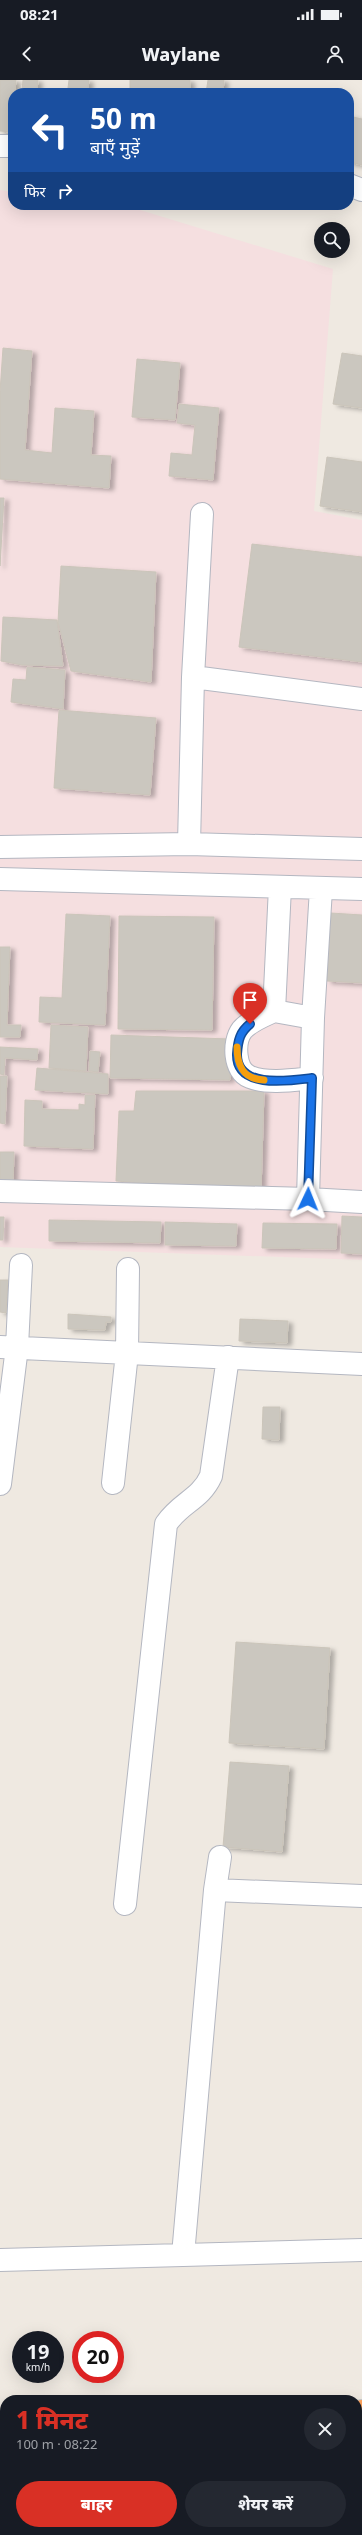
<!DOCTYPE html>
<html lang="hi">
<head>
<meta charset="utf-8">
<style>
	:root { --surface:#171b24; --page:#242831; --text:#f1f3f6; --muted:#9ea1a6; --accent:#d93025 }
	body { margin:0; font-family:"Noto Sans","Noto Sans Devanagari",sans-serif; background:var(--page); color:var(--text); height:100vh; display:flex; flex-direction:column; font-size:15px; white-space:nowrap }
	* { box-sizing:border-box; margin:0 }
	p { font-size:13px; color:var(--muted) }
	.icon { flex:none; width:22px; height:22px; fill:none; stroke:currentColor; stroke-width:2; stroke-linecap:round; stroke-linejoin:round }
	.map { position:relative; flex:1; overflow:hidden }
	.sheet { position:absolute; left:0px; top:2315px; width:362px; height:140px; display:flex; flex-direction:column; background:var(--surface); border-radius:16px 16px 0 0; box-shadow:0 4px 16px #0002 }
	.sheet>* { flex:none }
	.guide { position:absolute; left:8px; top:8px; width:346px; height:122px; border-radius:16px; box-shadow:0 4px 16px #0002; background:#1a4fa0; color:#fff; overflow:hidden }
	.buttons { position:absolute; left:314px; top:142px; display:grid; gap:8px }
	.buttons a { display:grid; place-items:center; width:36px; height:36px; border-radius:50%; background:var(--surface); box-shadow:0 4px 16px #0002; font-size:20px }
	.speed { position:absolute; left:12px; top:2251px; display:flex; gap:8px; font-size:20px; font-weight:700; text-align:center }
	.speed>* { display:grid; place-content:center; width:52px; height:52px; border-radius:50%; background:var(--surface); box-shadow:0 4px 16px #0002; line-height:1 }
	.speed small { font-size:10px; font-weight:400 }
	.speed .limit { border:6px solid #d22; background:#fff; color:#111 }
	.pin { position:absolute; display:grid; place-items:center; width:34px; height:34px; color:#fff; margin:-41px -17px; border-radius:50% 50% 50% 0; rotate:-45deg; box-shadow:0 0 4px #0007 }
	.pin .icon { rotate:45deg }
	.me { position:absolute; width:44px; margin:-22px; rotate:2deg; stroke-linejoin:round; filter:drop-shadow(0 0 3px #0008) }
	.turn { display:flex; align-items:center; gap:14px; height:84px; padding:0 16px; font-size:18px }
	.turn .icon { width:52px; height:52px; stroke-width:2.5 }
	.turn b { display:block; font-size:28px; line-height:34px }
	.then { display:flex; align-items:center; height:38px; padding:0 16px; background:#0003; gap:8px; font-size:15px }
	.round { display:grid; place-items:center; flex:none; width:42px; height:42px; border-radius:21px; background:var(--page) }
	.head { display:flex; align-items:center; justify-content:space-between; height:68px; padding:0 16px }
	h1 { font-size:24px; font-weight:800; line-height:30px; color:var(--accent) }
	.action { display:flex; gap:8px; margin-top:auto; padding:8px 16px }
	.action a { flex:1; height:46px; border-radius:24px; background:var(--accent); color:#fff; font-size:16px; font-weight:800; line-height:46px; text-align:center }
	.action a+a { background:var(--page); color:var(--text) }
	.status { display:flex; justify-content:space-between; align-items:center; height:28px; padding:0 20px; background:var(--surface); direction:ltr }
	.status svg { height:11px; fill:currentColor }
	header { display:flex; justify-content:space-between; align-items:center; height:52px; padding:0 16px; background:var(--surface); font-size:18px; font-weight:800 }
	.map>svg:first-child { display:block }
</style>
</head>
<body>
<div class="status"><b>08:21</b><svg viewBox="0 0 49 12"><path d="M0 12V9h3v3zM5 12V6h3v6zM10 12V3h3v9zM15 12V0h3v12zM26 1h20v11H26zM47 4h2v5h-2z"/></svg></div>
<header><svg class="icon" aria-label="back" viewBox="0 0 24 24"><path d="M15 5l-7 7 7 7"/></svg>Waylane<svg class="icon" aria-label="person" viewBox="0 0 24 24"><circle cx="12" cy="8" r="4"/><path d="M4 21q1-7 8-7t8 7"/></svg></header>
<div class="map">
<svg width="362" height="2455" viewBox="0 0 362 2455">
	<defs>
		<filter id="shadow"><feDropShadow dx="4.5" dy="2.5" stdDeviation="2" flood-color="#0004"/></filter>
	</defs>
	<rect width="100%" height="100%" fill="#efe9e1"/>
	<path fill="#f5dfe0" d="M0,110L13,112V125H110L137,129L333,189L314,431L362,440V1180L0,1167Z"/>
	<path fill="#b6e59e" d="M362,2382V2455H322L324,2450H357V2388Z
		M222,2450H257V2455H209Z"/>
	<path fill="#cbc7bf" stroke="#cbc5ba" filter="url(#shadow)" d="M0,0H16L11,52L0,51Z
		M23,0H38L37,11L22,10Z
		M69,0H89L88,9L68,8Z
		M130,0H190V13H130Z
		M208,0H224L223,13H206Z
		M71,10L104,13H71Z
		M349,36L362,39V85L349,82Z
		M3,268L32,271L25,370L52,373L55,328L94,331L91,375L111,376L109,408L0,399V312Z
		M342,273L362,276V328L333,324Z
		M137,279L180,283L175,340L132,337Z
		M179,324L219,328L213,400L169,396L171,373L192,375L195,345L177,343Z
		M327,377L362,382V432L320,426Z
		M0,418H4L0,486Z
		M252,464L362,477V582L239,567Z
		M61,486L156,492L151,602L71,591L58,542Z
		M3,537L57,540L63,586L22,585L1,581Z
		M27,587L65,590L63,629L11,622L13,599L26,600Z
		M59,630L156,638L150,715L54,708Z
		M331,833L362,835V903L327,901Z
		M66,834L110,836L105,945L39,942L40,917L62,918Z
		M119,836L214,837L212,950L118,949Z
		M0,867H10L7,945H21L20,957H0Z
		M51,945L88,947L86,991L49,988Z
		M111,955L231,959L230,1000L110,998Z
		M0,967L38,969L37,980L5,978L4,995L0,994Z
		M90,971L100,972L98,992L89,991Z
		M37,988L108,994V1014L35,1010Z
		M0,996H7L5,1044L0,1043Z
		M136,1011H264L261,1112L116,1101L119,1031H134Z
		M85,1015H95L93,1069L24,1066L25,1020L42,1021V1029L79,1030V1024L85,1025Z
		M0,1072H14L13,1103L0,1102Z
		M342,1136L362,1137V1174L341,1173Z
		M0,1137H4L3,1160H0Z
		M49,1140L161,1142L160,1163L49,1161Z
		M165,1142L237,1144L236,1166L165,1165Z
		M263,1143L337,1144L336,1169L262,1168Z
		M0,1200H8L6,1233L0,1232Z
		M68,1234L111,1237V1242H106L105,1250L68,1249Z
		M240,1239L288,1241L287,1263L239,1261Z
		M263,1327H280L279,1360L262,1359Z
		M236,1562L330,1568L324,1669L229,1663Z
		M230,1682L289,1686L282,1772L223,1767Z"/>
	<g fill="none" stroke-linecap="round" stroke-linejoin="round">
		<defs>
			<path id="minor" d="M0,66H13
				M349,105L362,110
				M193,597L362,619
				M189,764L193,597L202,434
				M0,767L189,764L362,769
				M0,799L362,809
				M280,807L274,931C263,936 250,941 242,950C233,962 234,991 250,997C268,1004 293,1000 312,998
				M274,931L313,938
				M0,1111L308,1119L313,938L321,809
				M308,1119L362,1122
				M0,1267L362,1284
				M113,1403L127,1273L128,1189
				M0,1404L17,1267L21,1185
				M215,1810L362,1816
				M125,1824L166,1444C181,1422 200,1420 211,1396L228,1277
				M183,2175L215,1810L220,1777
				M0,2180L362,2170"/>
			<path id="highway" d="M357,2337L362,2331
				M156,2455L168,2450
				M301,2455L302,2450"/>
		</defs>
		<use href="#minor" stroke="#b4b7c1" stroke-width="24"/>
		<use href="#highway" stroke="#c9c9c9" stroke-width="24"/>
		<use href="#minor" stroke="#fff" stroke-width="22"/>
		<use href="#highway" stroke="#ffa35c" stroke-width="22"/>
	</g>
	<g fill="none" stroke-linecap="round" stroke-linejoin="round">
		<defs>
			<path id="route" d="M250,944C240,952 238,960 237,974C236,1009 288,1001 312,998L308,1119"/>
		</defs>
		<use href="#route" stroke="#114b97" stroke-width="10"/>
		<use href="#route" stroke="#1a73e8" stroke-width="7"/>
		<path stroke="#f59e0b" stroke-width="7" d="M237,967C237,986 243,999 264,1000"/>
	</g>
</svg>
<div class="buttons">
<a><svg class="icon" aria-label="search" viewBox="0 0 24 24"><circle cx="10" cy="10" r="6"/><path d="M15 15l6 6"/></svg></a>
</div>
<div class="speed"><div>19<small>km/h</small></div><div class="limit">20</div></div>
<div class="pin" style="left:250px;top:944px;background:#d93025"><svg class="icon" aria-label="arrive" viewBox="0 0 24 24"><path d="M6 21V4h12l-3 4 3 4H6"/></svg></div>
<svg class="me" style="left:308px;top:1119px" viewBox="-20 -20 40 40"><path d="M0-17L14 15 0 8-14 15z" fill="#1a73e8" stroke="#fff" stroke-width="4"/></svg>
<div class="guide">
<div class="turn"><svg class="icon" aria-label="left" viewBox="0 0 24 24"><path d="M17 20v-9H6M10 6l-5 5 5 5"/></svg><div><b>50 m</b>बाएँ मुड़ें</div></div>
<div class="then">फिर<svg class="icon" aria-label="right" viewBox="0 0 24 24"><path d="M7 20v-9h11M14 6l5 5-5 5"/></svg></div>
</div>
<section class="sheet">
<div class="head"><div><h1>1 मिनट</h1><p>100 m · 08:22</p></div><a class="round"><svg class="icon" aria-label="close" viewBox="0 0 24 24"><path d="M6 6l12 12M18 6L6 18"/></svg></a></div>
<div class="action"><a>बाहर</a><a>शेयर करें</a></div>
</section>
</div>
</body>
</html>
